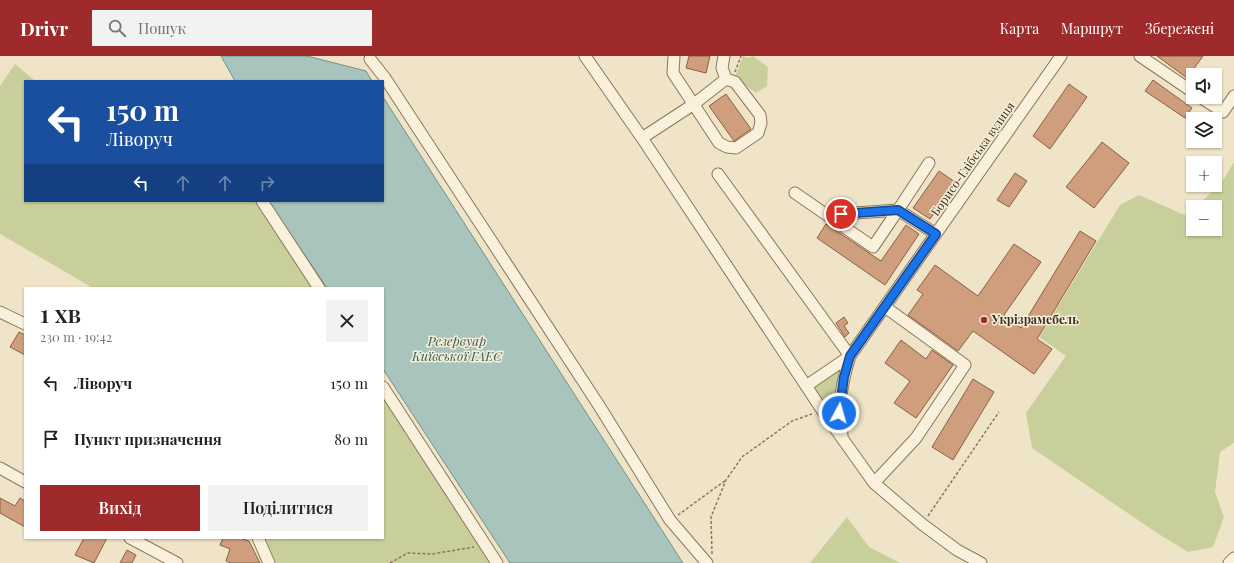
<!DOCTYPE html>
<html lang="uk">
<head>
<meta charset="utf-8">
<style>
	:root { --surface:#fff; --page:#f2f2f2; --text:#222; --muted:#767676; --accent:#9e2a2b }
	body { margin:0; font-family:"Playfair Display",serif; background:var(--page); color:var(--text); height:100vh; display:flex; flex-direction:column; font-size:15px; white-space:nowrap }
	* { box-sizing:border-box; margin:0 }
	p { font-size:13px; color:var(--muted) }
	.icon { flex:none; width:22px; height:22px; fill:none; stroke:currentColor; stroke-width:2; stroke-linecap:round; stroke-linejoin:round }
	.map { position:relative; flex:1; overflow:hidden }
	.drawer { position:absolute; left:24px; top:231px; width:360px; height:252px; display:flex; flex-direction:column; background:var(--surface); border-radius:0px; box-shadow:0 1px 3px #0004 }
	.drawer>* { flex:none }
	.banner { position:absolute; left:24px; top:24px; width:360px; height:122px; border-radius:0px; box-shadow:0 1px 3px #0004; background:#1a4fa0; color:#fff; overflow:hidden }
	.tools { position:absolute; left:1186px; top:12px; display:grid; gap:8px }
	.tools a { display:grid; place-items:center; width:36px; height:36px; border-radius:0px; background:var(--surface); box-shadow:0 1px 3px #0004; font-size:20px }
	.pin { position:absolute; display:grid; place-items:center; width:34px; height:34px; color:#fff; margin:-17px; border:2px solid #fff; border-radius:50%; box-shadow:0 1px 4px #0007 }
	.me { position:absolute; width:44px; margin:-22px; rotate:6deg; stroke-linejoin:round; filter:drop-shadow(0 0 3px #0008) }
	.turn { display:flex; align-items:center; gap:14px; height:84px; padding:0 16px; font-size:18px }
	.turn .icon { width:52px; height:52px; stroke-width:2.5 }
	.turn b { display:block; font-size:28px; line-height:34px }
	.lanes { display:flex; align-items:center; height:38px; padding:0 16px; background:#0003; justify-content:center; gap:20px; direction:ltr }
	.lanes .off { opacity:.35 }
	.round { display:grid; place-items:center; flex:none; width:42px; height:42px; border-radius:0px; background:var(--page) }
	.summary { display:flex; align-items:center; justify-content:space-between; height:68px; padding:0 16px }
	h1 { font-size:24px; font-weight:600; line-height:30px }
	.button { display:flex; gap:8px; margin-top:auto; padding:8px 16px }
	.button a { flex:1; height:46px; border-radius:0px; background:var(--accent); color:#fff; font-size:16px; font-weight:600; line-height:46px; text-align:center }
	.button a+a { background:var(--page); color:var(--text) }
	ul { padding:0; list-style:none }
	li { display:flex; align-items:center; gap:12px; height:56px; padding:0 16px }
	li div { flex:1 }
	li b { display:block; font-size:15px }
	li em { font-style:normal }
	header { display:flex; align-items:center; gap:24px; box-sizing:border-box; height:56px; padding:0 20px; background:var(--accent); color:#fff }
	header strong { font-size:19px }
	nav { display:flex; gap:22px; margin-inline-start:auto; font-size:14px }
	.search { width:280px; height:36px; background:var(--page); display:flex; align-items:center; gap:10px; box-sizing:border-box; padding:0 14px; border-radius:0px; color:var(--muted); font-size:15px }
	.map>svg:first-child { display:block }
</style>
</head>
<body>
<header>
<strong>Drivr</strong>
<div class="search"><svg class="icon" aria-label="search" viewBox="0 0 24 24"><circle cx="10" cy="10" r="6"/><path d="M15 15l6 6"/></svg>Пошук</div>
<nav><a>Карта</a><a>Маршрут</a><a>Збережені</a></nav>
</header>
<div class="map">
<svg width="1234" height="507" viewBox="0 0 1234 507">
	<rect width="100%" height="100%" fill="#f0e4c8"/>
	<path fill="#c9cf9b" d="M743,0L748,2L753,0L768,11L767,30L756,37L735,21Z
		M15,8L35,25H25V145H262L319,232H93L0,178V30Z
		M1234,106V387L1220,396L1215,436L1224,461L1213,491L1188,496L1157,477L1032,392L1026,357L1066,300L1039,281L1120,149L1139,139L1187,160L1193,154V173H1215V151H1196L1222,126Z
		M839,314L835,341L828,347C819,345 817,338 813,330Z
		M383,331L497,507H276L265,482H383Z
		M847,461L869,491L900,507H810Z"/>
	<path fill="#a9c4bc" stroke="#6f938a" d="M221,0H307L366,15L372,25H235Z
		M383,41L683,507H510L383,313V232H327L268,145H383Z"/>
	<path fill="#cf9f7d" stroke="#8d5f41" d="M689,0H710L706,17L686,12Z
		M1157,0H1203L1187,22Z
		M1153,24L1192,52L1185,62L1145,35Z
		M1069,28L1087,41L1050,93L1033,80Z
		M726,38L751,73L734,85L709,50Z
		M1102,86L1129,107L1094,152L1066,131Z
		M939,115L955,126L930,163L913,152Z
		M1015,117L1027,125L1009,151L997,144Z
		M826,168L881,205L906,169L919,178L885,229L817,182Z
		M1080,175L1096,185L1037,283L1052,293L1034,318L973,275L958,295L908,259L923,238L917,234L935,209L978,240L1014,188L1041,206L1004,259L1021,272Z
		M844,261L848,267L844,270L849,277L845,281L836,267Z
		M19,276L25,279V299L10,291Z
		M901,284L926,303L932,294L953,309L916,362L894,347L910,325L885,307Z
		M973,323L994,336L953,404L932,391Z
		M0,442L15,450L20,442L25,445V471L0,457Z
		M84,482H107L94,507L75,499Z
		M223,482H240L249,485L260,507H231L226,505L230,493L220,489Z
		M127,494L136,499L132,507H120Z"/>
	<g fill="none" stroke-linecap="round" stroke-linejoin="round">
		<defs>
			<path id="minor" d="M585,0L642,82L822,354L874,427L922,468L957,494L981,507
				M674,0L673,17L719,87L727,91L736,92L758,77L761,67L760,59L735,26L726,23
				M1140,0L1193,36
				M370,3L385,22L598,348L670,464L707,507
				M1200,41L1223,56L1234,40
				M642,82L694,48L726,23L722,12L724,0
				M718,118L850,300L806,330
				M795,137L873,191L898,154L936,178
				M262,145L319,232
				M827,159L898,154L929,107
				M0,256L25,268
				M383,331L497,507
				M842,379C838,349 841,329 850,300L1061,0
				M0,412L25,426
				M874,427L916,382L965,309L885,251
				M130,482L177,507
				M258,482L269,507
				M1229,507L1234,502"/>
		</defs>
		<use href="#minor" stroke="#8d765c" stroke-width="13"/>
		<path stroke="#8d765c" stroke-width="1.5" stroke-dasharray="3 2" stroke-linecap="butt" d="M735,16L741,0
			M678,459L726,424
			M928,460L999,356
			M712,498L711,461L726,424L742,401L792,365L812,358
			M390,507L408,497L432,498L474,491"/>
		<use href="#minor" stroke="#faf1dc" stroke-width="11"/>
	</g>
	<g fill="none" stroke-linecap="round" stroke-linejoin="round">
		<defs>
			<path id="route" d="M839,357L844,321L850,300L936,178L898,154L841,158"/>
		</defs>
		<use href="#route" stroke="#114b97" stroke-width="10"/>
		<use href="#route" stroke="#1a73e8" stroke-width="7"/>
	</g>
	<circle fill="#9e2a2b" stroke="#f7eed8" stroke-width="1.5" cx="984" cy="264" r="4"/>
	<g text-anchor="middle" stroke-width="3" stroke-linejoin="round" paint-order="stroke">
		<g font-size="12" fill="#3d2e20" stroke="#f7eed8">
			<text transform="translate(973 103) rotate(-55)" y="4">Борисо-Глібська вулиця</text>
		</g>
		<g font-size="12" font-weight="bold" fill="#3d2e20" stroke="#f7eed8" text-anchor="start">
			<text x="992" y="268">Укрізрамебель</text>
		</g>
		<g font-size="13" font-style="italic" fill="#2f5d5a" stroke="#f7eed8">
			<text x="457" y="290">Резервуар<tspan x="457" dy="15">Київської ГАЕС</tspan></text>
		</g>
	</g>
</svg>
<div class="tools">
<a><svg class="icon" aria-label="sound" viewBox="0 0 24 24"><path d="M4 9h4l5-4v14l-5-4H4zM17 9q2 3 0 6"/></svg></a>
<a><svg class="icon" aria-label="layers" viewBox="0 0 24 24"><path d="M12 4l9 5-9 5-9-5zM3 14l9 5 9-5"/></svg></a>
<a>+</a>
<a>−</a>
</div>
<div class="pin" style="left:841px;top:158px;background:#d93025"><svg class="icon" aria-label="arrive" viewBox="0 0 24 24"><path d="M6 21V4h12l-3 4 3 4H6"/></svg></div>
<svg class="me" style="left:839px;top:357px" viewBox="-20 -20 40 40"><circle r="17" fill="#1a73e8" stroke="#fff" stroke-width="3"/><path d="M0-11L8 9 0 5-8 9z" fill="#fff"/></svg>
<div class="banner">
<div class="turn"><svg class="icon" aria-label="left" viewBox="0 0 24 24"><path d="M17 20v-9H6M10 6l-5 5 5 5"/></svg><div><b>150 m</b>Ліворуч</div></div>
<div class="lanes"><svg class="icon" aria-label="left" viewBox="0 0 24 24"><path d="M17 20v-9H6M10 6l-5 5 5 5"/></svg><svg class="icon off" aria-label="ahead" viewBox="0 0 24 24"><path d="M12 20V5M6 11l6-6 6 6"/></svg><svg class="icon off" aria-label="ahead" viewBox="0 0 24 24"><path d="M12 20V5M6 11l6-6 6 6"/></svg><svg class="icon off" aria-label="right" viewBox="0 0 24 24"><path d="M7 20v-9h11M14 6l5 5-5 5"/></svg></div>
</div>
<section class="drawer">
<div class="summary"><div><h1>1 хв</h1><p>230 m · 19:42</p></div><a class="round"><svg class="icon" aria-label="close" viewBox="0 0 24 24"><path d="M6 6l12 12M18 6L6 18"/></svg></a></div>
<ul>
<li><svg class="icon" aria-label="left" viewBox="0 0 24 24"><path d="M17 20v-9H6M10 6l-5 5 5 5"/></svg><div><b>Ліворуч</b></div><em>150 m</em></li>
<li><svg class="icon" aria-label="arrive" viewBox="0 0 24 24"><path d="M6 21V4h12l-3 4 3 4H6"/></svg><div><b>Пункт призначення</b></div><em>80 m</em></li>
</ul>
<div class="button"><a>Вихід</a><a>Поділитися</a></div>
</section>
</div>
</body>
</html>
